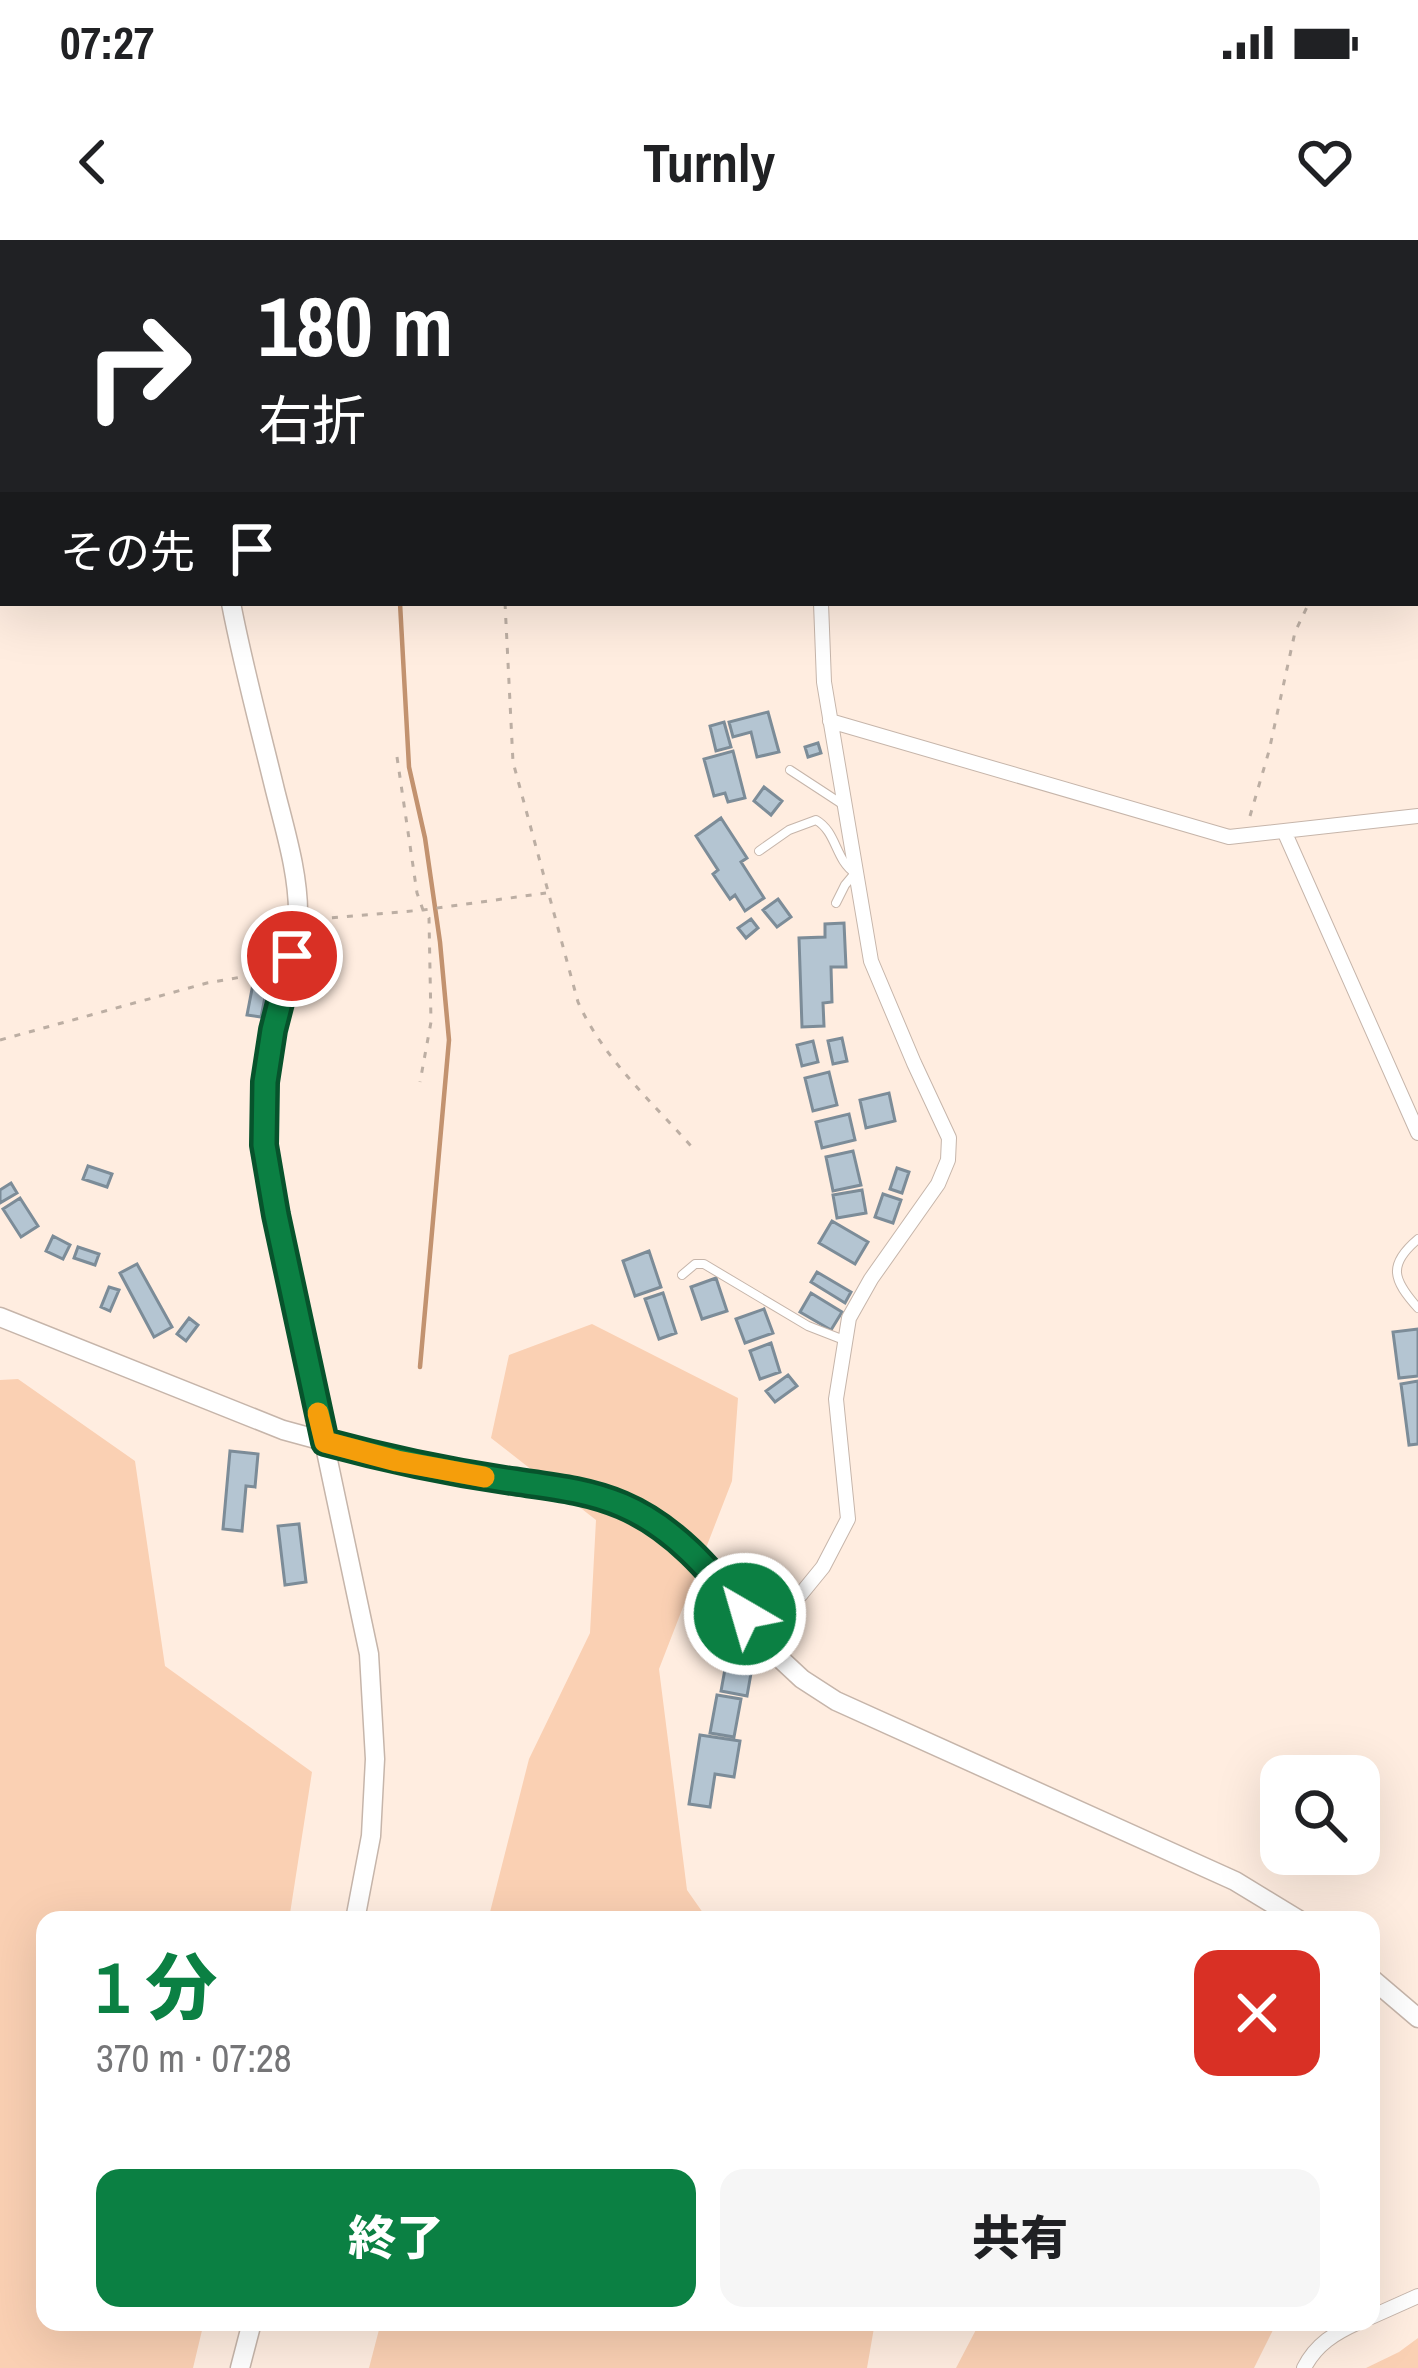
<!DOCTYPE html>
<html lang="ja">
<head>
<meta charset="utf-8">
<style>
	:root { --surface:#fff; --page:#f6f6f6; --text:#202124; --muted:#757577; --accent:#0b8043 }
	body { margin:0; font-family:"Archivo Narrow","Noto Sans JP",sans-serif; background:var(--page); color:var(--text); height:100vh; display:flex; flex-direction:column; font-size:45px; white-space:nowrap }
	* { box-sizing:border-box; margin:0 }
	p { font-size:39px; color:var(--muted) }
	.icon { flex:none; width:66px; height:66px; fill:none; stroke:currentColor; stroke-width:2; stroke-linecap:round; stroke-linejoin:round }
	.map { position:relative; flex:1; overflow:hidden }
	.details { position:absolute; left:36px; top:1671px; width:1344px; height:420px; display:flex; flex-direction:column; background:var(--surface); border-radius:24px; box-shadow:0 12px 48px #0002 }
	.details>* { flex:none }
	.guide { position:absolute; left:0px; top:0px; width:1419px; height:366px; box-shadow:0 12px 48px #0002; background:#202124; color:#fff; overflow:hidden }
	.fabs { position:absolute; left:1260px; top:1515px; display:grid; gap:24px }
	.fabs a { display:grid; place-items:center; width:120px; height:120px; border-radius:24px; background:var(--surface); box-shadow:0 12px 48px #0002; font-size:60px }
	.pin { position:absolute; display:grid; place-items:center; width:102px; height:102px; color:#fff; margin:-51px; border:6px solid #fff; border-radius:50%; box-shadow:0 3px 12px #0007 }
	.me { position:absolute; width:132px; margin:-66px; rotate:322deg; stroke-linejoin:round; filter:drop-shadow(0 0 9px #0008) }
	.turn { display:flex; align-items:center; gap:42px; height:252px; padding:0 60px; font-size:54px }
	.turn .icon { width:156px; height:156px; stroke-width:2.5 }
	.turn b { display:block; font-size:84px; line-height:102px }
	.then { display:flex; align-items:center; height:114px; padding:0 60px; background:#0003; gap:24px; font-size:45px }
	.round { display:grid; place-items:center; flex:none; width:126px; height:126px; border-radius:24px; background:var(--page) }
	.head { display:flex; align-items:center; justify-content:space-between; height:204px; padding:0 60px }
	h1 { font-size:72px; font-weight:800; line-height:90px; color:var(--accent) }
	.primary-button { display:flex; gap:24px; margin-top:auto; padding:24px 60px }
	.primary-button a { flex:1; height:138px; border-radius:24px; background:var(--accent); color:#fff; font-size:48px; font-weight:800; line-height:138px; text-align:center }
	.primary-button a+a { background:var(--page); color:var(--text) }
	.status { display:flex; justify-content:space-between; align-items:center; height:84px; padding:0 60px; background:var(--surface); direction:ltr }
	.status svg { height:33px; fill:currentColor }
	header { display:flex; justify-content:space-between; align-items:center; height:156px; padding:0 60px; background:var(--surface); font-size:54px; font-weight:800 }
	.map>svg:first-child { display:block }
</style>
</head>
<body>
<div class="status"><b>07:27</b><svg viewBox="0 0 49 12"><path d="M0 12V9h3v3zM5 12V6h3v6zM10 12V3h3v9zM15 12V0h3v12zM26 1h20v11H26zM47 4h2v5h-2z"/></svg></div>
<header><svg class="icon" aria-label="back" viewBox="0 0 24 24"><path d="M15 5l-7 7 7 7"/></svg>Turnly<svg class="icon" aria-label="heart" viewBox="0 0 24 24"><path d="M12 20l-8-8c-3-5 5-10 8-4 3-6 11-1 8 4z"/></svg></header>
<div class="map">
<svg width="1418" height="2128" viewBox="0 0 1418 2128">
	<rect width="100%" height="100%" fill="#ffede0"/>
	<path fill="#fad0b3" d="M592,1084L738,1158L732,1241L659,1429L687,1650L708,1680H488L529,1519L590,1393L596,1280L491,1198L509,1115Z
		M18,1139L135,1221L165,1426L312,1532L289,1680H45V2082H204L193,2128H0V1140Z
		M381,2082H875L867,2128H369Z
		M980,2082H1277L1254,2128H956Z
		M1418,2098V2128H1366L1399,2112Z"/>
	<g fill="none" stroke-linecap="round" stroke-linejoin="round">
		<path stroke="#c2926f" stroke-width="4.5" d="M357,0V3
			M400,363L409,527L425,598L440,702L449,800L420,1127"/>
	</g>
	<path fill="#b4c5d2" stroke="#7c8c98" stroke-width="3" d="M768,472L779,512L757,517L751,492L733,497L729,482Z
		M724,482L731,507L716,511L710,486Z
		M818,503L821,513L808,517L805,507Z
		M733,511L745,558L728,562L725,553L714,556L704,519Z
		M764,547L782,561L771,575L754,561Z
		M721,578L747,618L741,622L764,658L745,671L735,655L730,659L713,634L718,630L696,596Z
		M778,659L791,677L777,687L763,670Z
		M751,679L758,688L746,698L738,688Z
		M844,683L846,727H831L832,762L823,763L824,786L802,787L799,698L825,697V684Z
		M253,744L267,747L261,777L247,775Z
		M842,798L847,821L833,824L828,801Z
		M813,801L818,822L802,826L797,805Z
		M829,832L837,865L813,871L805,838Z
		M889,853L895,881L866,888L860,860Z
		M849,874L855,900L822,908L816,882Z
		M853,911L861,945L833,951L826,917Z
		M88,926L112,934L107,947L83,939Z
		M897,928L909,932L902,953L890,949Z
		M11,943L17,953L0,963V950Z
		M862,950L866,973L837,978L833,955Z
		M883,954L901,960L893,983L875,977Z
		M20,958L38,986L21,997L3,969Z
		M832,981L868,1002L855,1024L819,1003Z
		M53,996L70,1005L63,1019L46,1011Z
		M78,1007L99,1014L95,1025L74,1018Z
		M649,1011L661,1047L635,1056L623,1021Z
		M137,1024L172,1087L154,1097L120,1033Z
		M817,1032L851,1052L845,1063L811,1042Z
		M716,1038L727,1071L702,1079L691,1047Z
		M109,1047L119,1050L110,1071L101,1067Z
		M663,1053L676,1093L659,1099L645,1059Z
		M811,1053L842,1072L831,1090L800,1072Z
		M764,1069L773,1093L745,1103L736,1079Z
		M189,1078L198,1085L186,1101L177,1094Z
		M1418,1089V1136L1399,1138L1393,1092Z
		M771,1103L780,1132L760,1139L750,1111Z
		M788,1135L797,1146L775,1162L766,1151Z
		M1418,1141V1204L1409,1205L1401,1144Z
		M230,1211L258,1214L255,1247L246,1246L242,1291L223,1289Z
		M299,1284L306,1342L285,1345L278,1286Z
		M727,1418L753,1422L747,1456L721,1451Z
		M717,1455L741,1459L734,1497L710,1493Z
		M700,1495L740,1501L734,1537L715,1534L710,1567L689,1564Z"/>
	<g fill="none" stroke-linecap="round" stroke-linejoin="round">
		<defs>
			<path id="service" d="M790,530L842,564
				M759,611L789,590L816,580C837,592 835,620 855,633L845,645L836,663
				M1418,999C1387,1025 1393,1040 1418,1068
				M682,1035L695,1024H704L808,1086L844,1100"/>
			<path id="minor" d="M902,0V3
				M1128,3L1130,0
				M0,241L3,240
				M830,481L1229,597L1418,576
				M1284,591L1418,893
				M759,1392L801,1354L823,1327L848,1279L836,1159L849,1078L871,1039L938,944L948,920L949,898L914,823L871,721L824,442L821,363
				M1371,2077L1418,2056
				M1304,2128C1316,2104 1335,2093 1359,2082"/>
			<path id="tertiary" d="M159,0L160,3
				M231,363C243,426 260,488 275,550C285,590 299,635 298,677C296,716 281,754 273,793C260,860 265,908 276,975L369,1414L375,1519L371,1596L355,1680
				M0,1077L283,1190L397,1221L575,1250L623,1265L665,1289L709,1328L773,1412L802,1439L836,1461L1235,1641L1299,1680
				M1371,1738L1418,1778
				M240,2128L252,2082"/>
		</defs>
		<use href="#service" stroke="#c6b5aa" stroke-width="10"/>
		<use href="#minor" stroke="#c6b5aa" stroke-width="16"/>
		<use href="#tertiary" stroke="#c6b5aa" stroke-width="21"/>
		<path stroke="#bcaea3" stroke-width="3" stroke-dasharray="6 9" stroke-linecap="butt" d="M505,363L513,522L578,762C603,818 651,861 691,906
			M397,517L417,653L423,670L429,678L431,782L420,842
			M1250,576L1269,511L1295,392L1307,367
			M317,679L423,670L546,653
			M0,800L207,743L270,732"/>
		<use href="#service" stroke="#fff" stroke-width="8"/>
		<use href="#minor" stroke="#fff" stroke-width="14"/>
		<use href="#tertiary" stroke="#fff" stroke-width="18"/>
		<path stroke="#48413b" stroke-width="4.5" stroke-dasharray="6 12" stroke-linecap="butt" d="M1375,0L1378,3
			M1416,28L1418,31"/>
	</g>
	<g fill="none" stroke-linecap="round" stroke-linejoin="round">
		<defs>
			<path id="route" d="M292,716L273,790L265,842L264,905L276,975L325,1202C384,1218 444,1231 505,1240C544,1246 585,1249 622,1265C674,1287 711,1331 745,1374"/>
		</defs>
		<use href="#route" stroke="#07532c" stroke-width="30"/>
		<use href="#route" stroke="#0b8043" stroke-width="21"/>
		<path stroke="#f59e0b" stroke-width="21" d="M318,1173L325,1202L397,1221L484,1237"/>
	</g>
</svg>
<div class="fabs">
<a><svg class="icon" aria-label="search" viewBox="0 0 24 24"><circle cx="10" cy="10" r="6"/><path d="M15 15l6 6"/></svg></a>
</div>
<div class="pin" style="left:292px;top:716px;background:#d93025"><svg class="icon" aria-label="arrive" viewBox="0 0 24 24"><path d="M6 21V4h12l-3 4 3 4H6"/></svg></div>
<svg class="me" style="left:745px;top:1374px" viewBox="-20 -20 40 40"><circle r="17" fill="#0b8043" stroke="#fff" stroke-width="3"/><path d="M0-11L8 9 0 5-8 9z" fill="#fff"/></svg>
<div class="guide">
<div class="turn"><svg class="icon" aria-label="right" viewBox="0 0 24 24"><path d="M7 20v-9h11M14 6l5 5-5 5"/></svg><div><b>180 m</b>右折</div></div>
<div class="then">その先<svg class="icon" aria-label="arrive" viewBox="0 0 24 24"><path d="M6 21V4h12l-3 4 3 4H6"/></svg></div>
</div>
<section class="details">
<div class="head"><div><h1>1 分</h1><p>370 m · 07:28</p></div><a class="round" style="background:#d93025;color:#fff"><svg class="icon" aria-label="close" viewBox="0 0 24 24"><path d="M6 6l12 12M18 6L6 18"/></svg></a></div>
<div class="primary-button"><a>終了</a><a>共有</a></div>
</section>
</div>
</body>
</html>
